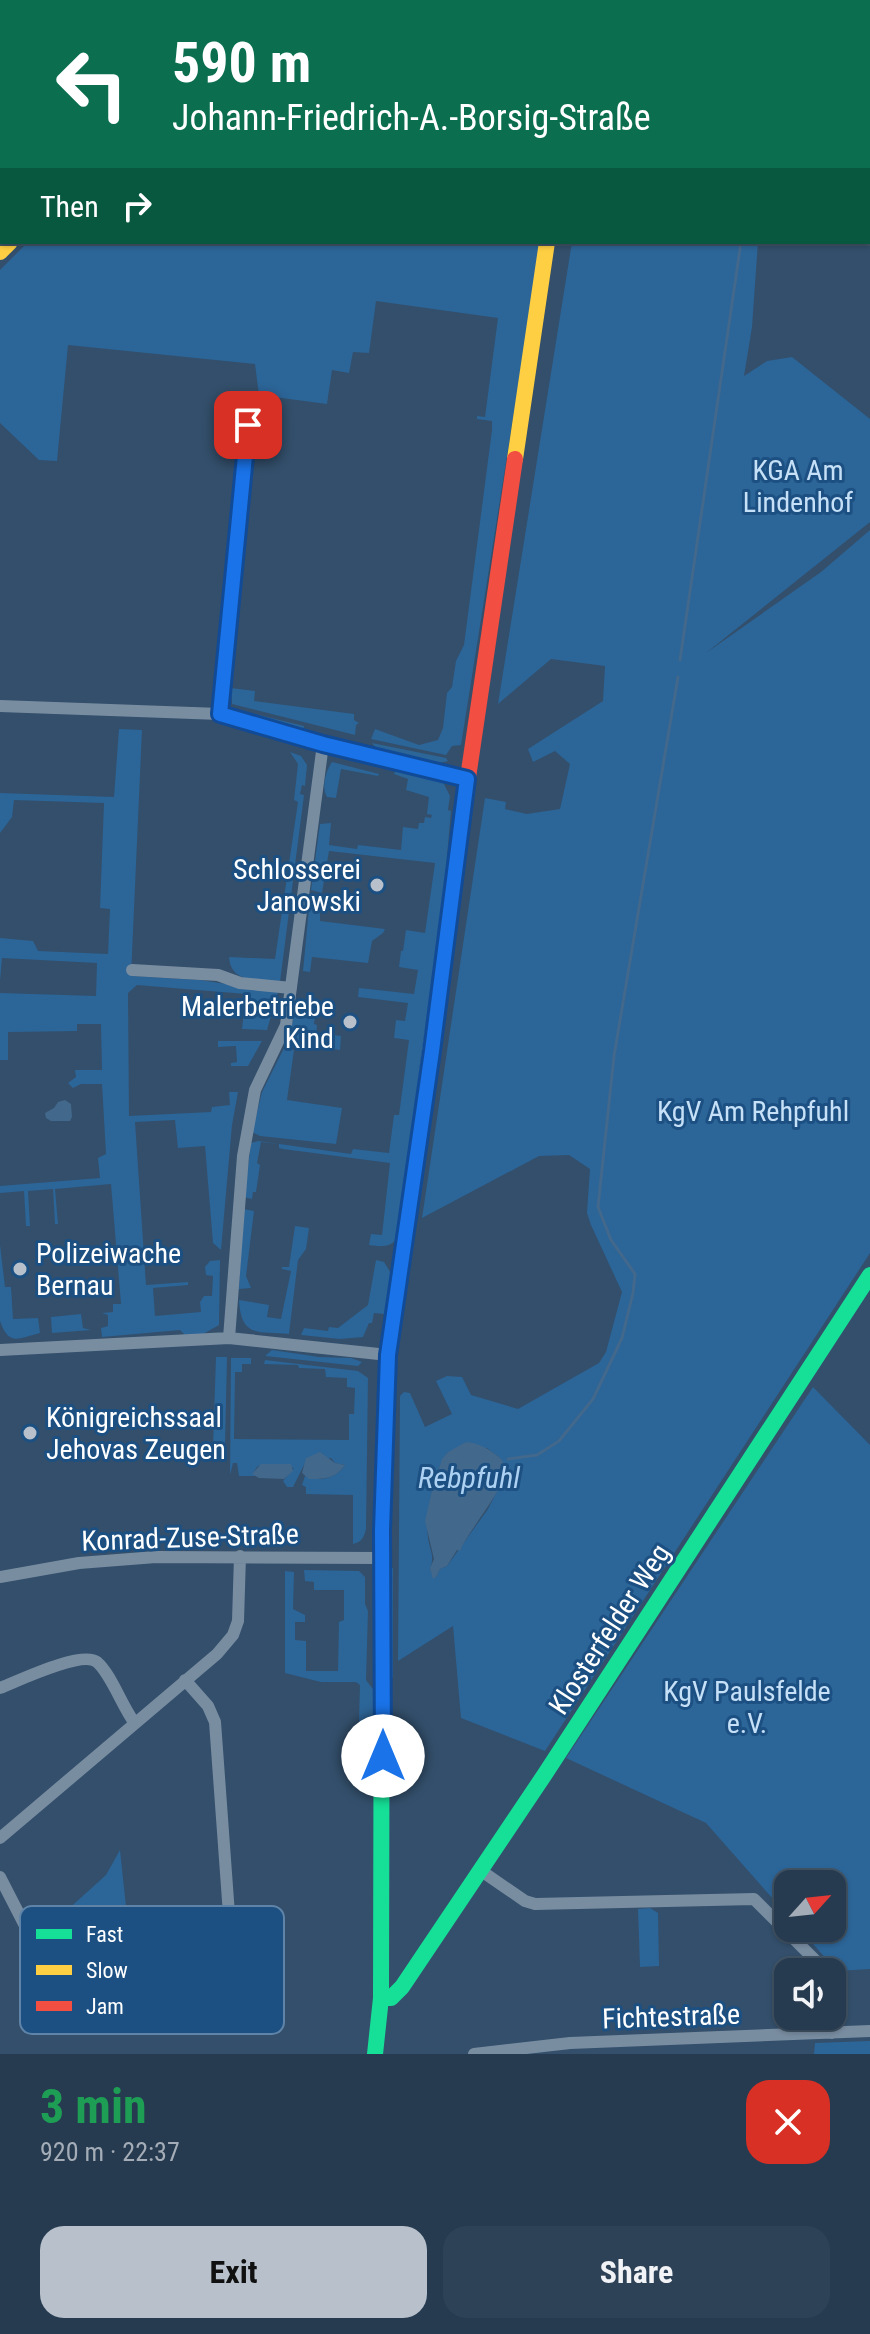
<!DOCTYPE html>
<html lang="en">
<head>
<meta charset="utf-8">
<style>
	:root { --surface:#263b50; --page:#2e4257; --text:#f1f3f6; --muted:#a4adb7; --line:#425567; --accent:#b8c1cb }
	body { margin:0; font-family:"Roboto Condensed",sans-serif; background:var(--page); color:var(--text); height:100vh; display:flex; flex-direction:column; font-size:30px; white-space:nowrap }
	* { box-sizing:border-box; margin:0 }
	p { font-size:26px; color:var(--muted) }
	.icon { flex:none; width:44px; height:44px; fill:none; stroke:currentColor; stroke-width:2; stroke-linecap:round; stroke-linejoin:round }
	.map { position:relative; height:2054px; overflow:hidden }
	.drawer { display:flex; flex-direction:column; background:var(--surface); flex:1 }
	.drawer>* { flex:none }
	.top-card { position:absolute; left:0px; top:0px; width:870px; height:244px; box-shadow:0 2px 6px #0004,0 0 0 2px var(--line); background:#0b6e4f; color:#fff; overflow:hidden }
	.needle { width:52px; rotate:63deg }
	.buttons { position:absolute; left:774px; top:1870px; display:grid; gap:16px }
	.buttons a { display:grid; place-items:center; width:72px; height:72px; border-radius:16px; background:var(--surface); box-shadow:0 2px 6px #0004,0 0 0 2px var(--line); font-size:40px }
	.pin { position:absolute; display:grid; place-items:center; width:68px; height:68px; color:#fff; margin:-34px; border-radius:16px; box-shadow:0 4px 12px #0006 }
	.me { position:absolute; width:88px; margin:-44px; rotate:0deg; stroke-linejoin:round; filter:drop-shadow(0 0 6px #0008) }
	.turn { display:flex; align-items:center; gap:28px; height:168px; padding:0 40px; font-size:36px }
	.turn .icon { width:104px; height:104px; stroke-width:2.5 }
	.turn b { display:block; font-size:56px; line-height:68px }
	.then { display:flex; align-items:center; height:76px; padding:0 40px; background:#0003; gap:16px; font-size:30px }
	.round { display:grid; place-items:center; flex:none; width:84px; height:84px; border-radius:24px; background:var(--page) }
	.head { display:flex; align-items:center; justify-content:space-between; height:136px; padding:0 40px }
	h1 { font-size:48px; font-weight:700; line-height:60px; color:#1e9e55 }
	.button { display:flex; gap:16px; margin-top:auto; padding:16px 40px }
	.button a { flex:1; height:92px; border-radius:24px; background:var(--accent); color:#111; font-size:32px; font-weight:700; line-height:92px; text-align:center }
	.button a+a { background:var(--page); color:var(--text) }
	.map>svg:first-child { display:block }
</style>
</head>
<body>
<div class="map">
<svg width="870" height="2054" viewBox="0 0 870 2054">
	<rect width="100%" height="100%" fill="#334f6b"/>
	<path fill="#2c6598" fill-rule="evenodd" d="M0,0L27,2H2L0,198Z
		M274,0H573L272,2Z
		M594,0H776L593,2Z
		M28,242H541L461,745L452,746L446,755L371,739L375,729L419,745L438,740L443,728L447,693L452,687L456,661L464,645L492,430V421L477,419V416L485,417L498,318L376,301L369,353L353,352L349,373L332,370L327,404L259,395L255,364L68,345L57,461L39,460L0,423V270Z
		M572,242H758L752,327L744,376L767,361L792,357L870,419V522L706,653L821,572L870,530V1253L545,1751L461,1718L453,1626L398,1661L400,1396L404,1392L410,1393L425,1427L452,1414L436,1381L447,1376L462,1377L471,1395L518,1409L599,1363L606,1352L622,1292L591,1225L587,1213L590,1169L569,1155L539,1156L422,1218L485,798L506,802L505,809L527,814L560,809L570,764L555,751L533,762L528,749L603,701L605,666L551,659L498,704ZM487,1448L500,1458L504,1477L488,1509L447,1566L440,1569L436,1577L430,1569C435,1556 430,1551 428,1538C425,1516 434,1469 448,1452Z
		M231,688L255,691L254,701L354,714V720L359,723L356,725L355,735L232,704Z
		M231,708L304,726L303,732L238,714Z
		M119,729L142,730L131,976L200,980L278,992L267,1030L242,1029L246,994L137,985L128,993L129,1116L211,1112L212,1107L230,1105L229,1092H238L232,1125L221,1250L213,1243L205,1146L178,1148L175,1120L135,1122L146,1285L188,1282V1285L153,1288L155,1316L201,1312L200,1302L204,1296H212L213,1276L206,1275L205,1267L210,1261L220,1260L219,1325L203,1334L185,1335L180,1330L102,1337L101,1328L108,1326V1315L102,1313L113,1312V1304H121L111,1184L55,1189L58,1224H55L53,1189L28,1191L30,1226H26L24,1191L0,1193V1186L100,1178L98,1158L106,1154L102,1084H81L73,1088L68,1083L76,1077L75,1070H102L101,1024H77V1031L8,1032V1060H0V993L96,996L97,963L2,958L0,981V938L33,941L38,951L108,954L110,909L100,908L104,803L14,800L12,817L0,833V793L114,797Z
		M372,743L446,758L448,761C433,767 380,757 372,743Z
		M290,752L301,756L307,765L305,786L302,785L300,794L304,795L280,982C259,980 231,984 229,957L275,959L298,802L294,800L298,764Z
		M332,762L379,774L378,776L341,769L336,798L327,797C321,787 326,771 332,762Z
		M397,767L443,782L450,796L448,810L451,811L439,947L399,1235C392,1248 382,1247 369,1245L371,1234L382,1235L390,1163L283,1149L279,1148V1144L261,1142L257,1163L260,1165L256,1192H253L252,1199L244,1197L251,1143L258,1141L351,1154L353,1149L389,1153L394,1115H399L409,1040L394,1038L396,1020L405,1021L408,1003L358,997L359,988L414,994L418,970L399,967L401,951H403L406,930L425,933L435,863L329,851L322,893L311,890L320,824L331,823L329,845L357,849L358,845L401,850L403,827L418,829L419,823H424L425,817L431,818L432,815L427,814L429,797L406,790L408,779L394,774Z
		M313,906L320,907V921L385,929L383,933L372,941L368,963L312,957L310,972L303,971L309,908Z
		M302,1000L317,1003L314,1024L317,1025L316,1039L333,1041L334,1035L341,1036L340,1050L314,1046L292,1038L290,1032L297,1001Z
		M218,1041H262L248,1066H231V1063L237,1062L236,1046L218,1047Z
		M284,1048L294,1050L287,1100L342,1108L336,1144L260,1136L252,1132L262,1092Z
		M243,1209L254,1211L246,1276L251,1288L239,1289Z
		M295,1226L309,1228L306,1249L298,1260L289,1334C260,1331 241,1339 239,1300L269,1305L267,1317L281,1319L291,1271L282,1269V1267H289Z
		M0,1245L5,1287H11L13,1319L38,1318L40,1333C19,1338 9,1347 0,1321Z
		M376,1260L384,1262L392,1275L384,1314L374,1313L372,1323H369L363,1337L340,1339L301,1335L304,1328L328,1331L329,1327L338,1328L368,1305Z
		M81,1314L83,1328L91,1330L52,1333L51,1317Z
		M272,1350L319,1357L351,1358L362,1362L358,1366L265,1356Z
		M216,1357H227L225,1446H213Z
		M231,1358H251V1364H242V1372H235L234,1439L349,1440V1414H354L355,1388L347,1387V1378L326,1377L325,1369L299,1368L298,1365L264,1364L265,1360L358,1371L368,1378L366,1529C364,1537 362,1542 353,1544V1495L306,1494V1487L302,1485L305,1476C321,1482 335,1479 345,1465L335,1463L331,1458L304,1465L293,1487H287L283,1481L294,1468L258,1466L253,1473L256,1476H239L237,1463H233L230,1475Z
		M813,1387L870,1445V1969L837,1971L799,1928H832V1884H788V1916L706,1823L566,1758Z
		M390,1568H393V1678L389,1674Z
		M304,1570L359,1571L365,1577V1604L368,1611L366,1680L376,1693L372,1723L359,1721L360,1685L356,1682H321L285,1673V1571L294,1572L293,1609L305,1615V1622H295V1640L306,1641V1671H338L339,1622L344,1620V1590H314V1582L305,1581Z
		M120,1850L129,1935L64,1941L54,1922L106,1875Z
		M650,1908L658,1913L659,1966L640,1967L638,1909Z
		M870,2041V2054H814L815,2043Z"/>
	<path fill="#42688c" d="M65,1100L71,1104L72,1117L70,1121H51L46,1118L45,1113L54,1108L58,1102Z
		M466,1442C477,1443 486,1447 495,1454C500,1457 505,1462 505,1469C507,1487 467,1532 460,1551L457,1550L447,1566L440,1569L436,1577L433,1579L430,1568L434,1559L425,1521L433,1486L442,1459L448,1452Z
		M320,1452L335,1463L345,1465C335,1479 325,1479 309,1479L302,1473L306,1458Z
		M261,1464H291L293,1471L284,1479L259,1478L252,1474Z"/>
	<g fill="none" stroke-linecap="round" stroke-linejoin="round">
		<path stroke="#42688c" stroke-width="3" d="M680,660L741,242
			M508,1459L537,1455L559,1441L593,1399L622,1338L633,1293L635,1274L611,1240L598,1207L614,1056L678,677"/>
		<path stroke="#798da1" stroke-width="12" d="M788,2V0
			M0,706L220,714L323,744L467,779
			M220,714L251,399
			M132,970L218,975L240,983L291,988
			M229,1338L243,1156L255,1090L286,1025L323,744
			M0,1350L229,1338L388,1355
			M0,1577L79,1563L156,1557L382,1558
			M0,1688C18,1681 82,1650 97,1662C111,1674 122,1706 134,1722
			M0,1838L217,1654L233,1635L238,1621L240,1556
			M480,1870L525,1901L535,1904L754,1899L827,1972
			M0,1877L40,1955L47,1960L227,1943L231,1938L230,1928L215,1722L208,1706L185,1680
			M831,2016L832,2033
			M474,2054L570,2043L870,2031"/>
		<path stroke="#16e098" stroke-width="16" d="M221,2L223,0
			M252,2L254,0
			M381,1998H391L402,1987L545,1774L870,1275
			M375,2054L381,1998L382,1530L388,1355L397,1296"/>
		<path stroke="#ffcf43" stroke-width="16" d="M0,252L10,242
			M515,459L547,242
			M397,1296L465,798"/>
		<path stroke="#f24e42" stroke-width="16" d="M582,2L583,0
			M0,226L2,224
			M465,798L515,459"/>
	</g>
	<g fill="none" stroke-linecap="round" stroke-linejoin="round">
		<defs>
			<path id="route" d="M248,425L220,714L323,744L467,779L432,1051L388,1355L382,1530L383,1756"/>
		</defs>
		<use href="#route" stroke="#114b97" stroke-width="20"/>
		<use href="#route" stroke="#1a73e8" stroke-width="14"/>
	</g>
	<g fill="#b8c1cb" stroke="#1c5082" stroke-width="3">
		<circle cx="377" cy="885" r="8"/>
		<circle cx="350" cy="1022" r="8"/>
		<circle cx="20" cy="1269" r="8"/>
		<circle cx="30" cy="1433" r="8"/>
	</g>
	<g text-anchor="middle" stroke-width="6" stroke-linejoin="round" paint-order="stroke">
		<g font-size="28" fill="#c5e0f7" stroke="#1c5082">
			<text x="798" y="480">KGA Am<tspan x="798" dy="32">Lindenhof</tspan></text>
			<text x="753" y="1121">KgV Am Rehpfuhl</text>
			<text x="747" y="1701">KgV Paulsfelde<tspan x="747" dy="32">e.V.</tspan></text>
		</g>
		<g font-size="28" fill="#fff" stroke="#1c5082" text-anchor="end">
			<text x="361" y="879">Schlosserei<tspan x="361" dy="32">Janowski</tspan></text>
			<text x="334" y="1016">Malerbetriebe<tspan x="334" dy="32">Kind</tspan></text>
			<text x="36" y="1263" text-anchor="start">Polizeiwache<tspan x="36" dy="32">Bernau</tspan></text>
			<text x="46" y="1427" text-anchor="start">Königreichssaal<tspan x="46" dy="32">Jehovas Zeugen</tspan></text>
		</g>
		<g font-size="28" fill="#fff" stroke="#1c5082">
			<text transform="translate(190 1537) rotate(-2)" y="10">Konrad-Zuse-Straße</text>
			<text transform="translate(609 1629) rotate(-57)" y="10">Klosterfelder Weg</text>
			<text transform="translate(671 2016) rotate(-2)" y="10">Fichtestraße</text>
		</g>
		<g font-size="30" font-style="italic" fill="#acd1f2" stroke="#1c5082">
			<text x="469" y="1488">Rebpfuhl</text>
		</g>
	</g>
	<rect x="20" y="1906" width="264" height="128" rx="12" fill="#1c5082" stroke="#6084a8" stroke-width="2"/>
	<rect x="36" y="1929" width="36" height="10" fill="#16e098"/>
	<rect x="36" y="1965" width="36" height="10" fill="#ffcf43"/>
	<rect x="36" y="2001" width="36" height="10" fill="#f24e42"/>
	<g font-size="22" fill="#fff">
		<text x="86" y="1942">Fast</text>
		<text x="86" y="1978">Slow</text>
		<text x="86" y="2014">Jam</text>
	</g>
</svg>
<div class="buttons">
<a><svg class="needle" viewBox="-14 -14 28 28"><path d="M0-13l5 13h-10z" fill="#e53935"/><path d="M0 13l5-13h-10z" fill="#a4adb7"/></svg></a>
<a><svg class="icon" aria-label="sound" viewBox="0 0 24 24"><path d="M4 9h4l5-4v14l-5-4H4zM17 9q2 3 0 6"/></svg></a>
</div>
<div class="pin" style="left:248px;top:425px;background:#d93025"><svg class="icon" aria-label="arrive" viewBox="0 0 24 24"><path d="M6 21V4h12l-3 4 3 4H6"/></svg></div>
<svg class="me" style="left:383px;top:1756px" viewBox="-20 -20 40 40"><circle r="19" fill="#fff"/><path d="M0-13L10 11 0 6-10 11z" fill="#1a73e8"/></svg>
<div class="top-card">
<div class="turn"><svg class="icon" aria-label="left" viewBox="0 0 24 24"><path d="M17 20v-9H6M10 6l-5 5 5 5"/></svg><div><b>590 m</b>Johann-Friedrich-A.-Borsig-Straße</div></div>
<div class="then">Then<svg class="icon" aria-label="right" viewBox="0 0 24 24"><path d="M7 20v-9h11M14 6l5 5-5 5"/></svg></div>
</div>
</div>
<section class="drawer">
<div class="head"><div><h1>3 min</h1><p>920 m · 22:37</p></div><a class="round" style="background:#d93025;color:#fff"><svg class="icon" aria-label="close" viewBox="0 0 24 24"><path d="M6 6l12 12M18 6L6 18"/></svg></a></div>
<div class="button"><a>Exit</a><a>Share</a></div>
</section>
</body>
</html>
